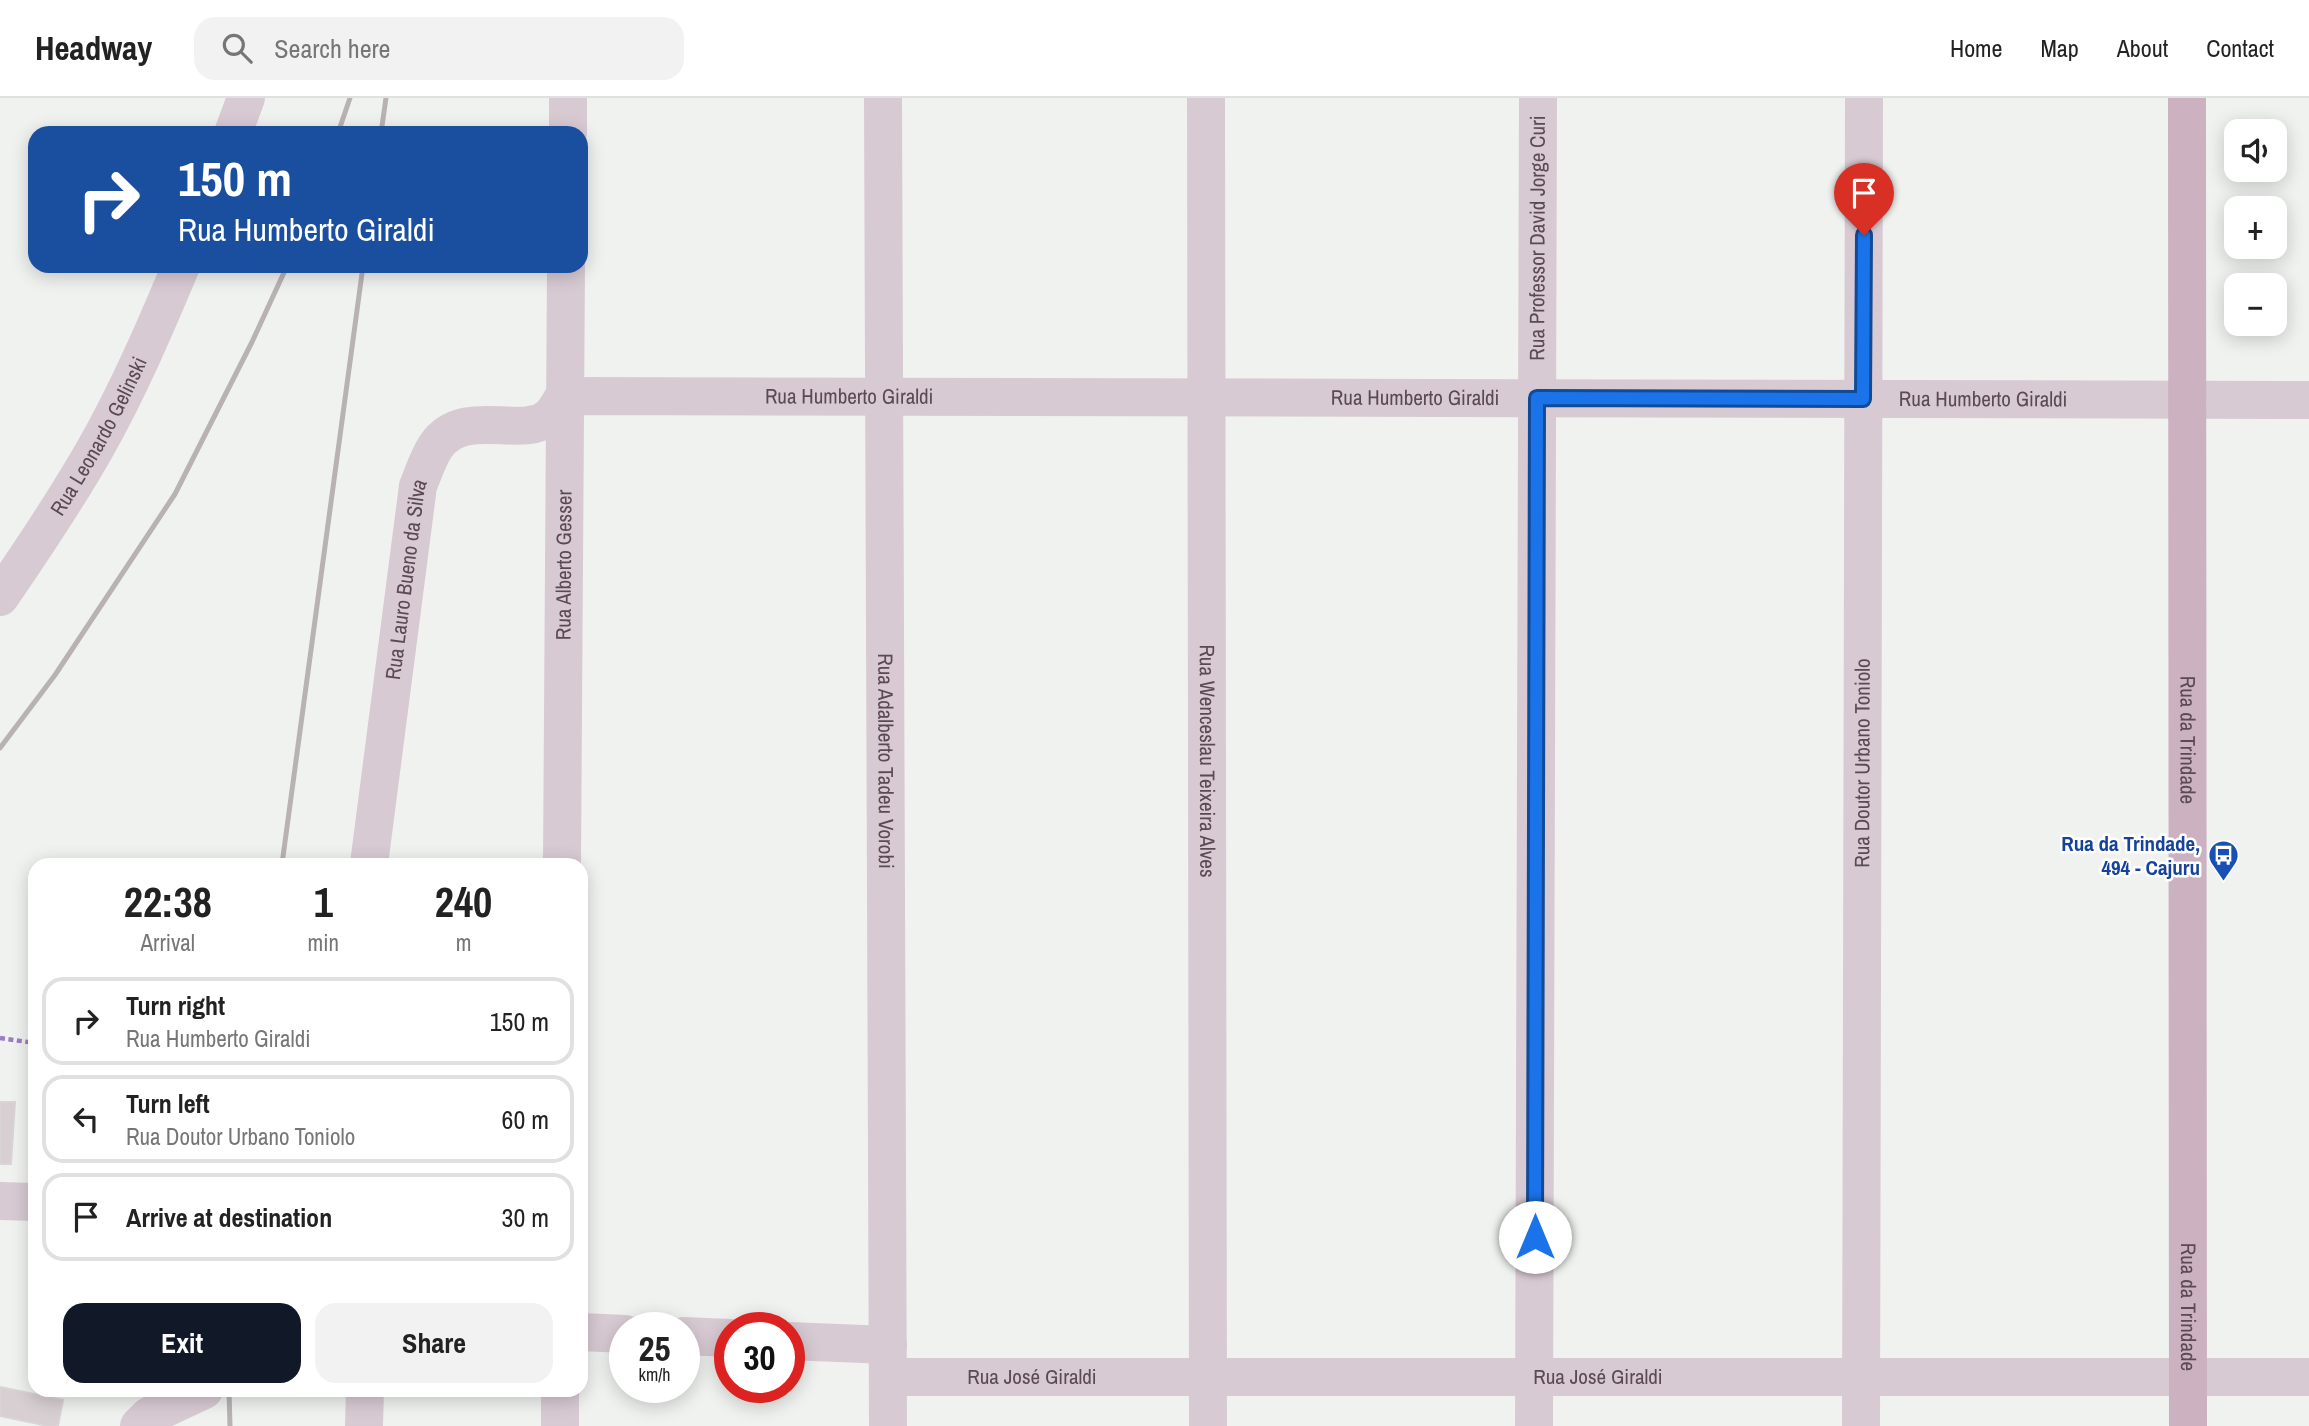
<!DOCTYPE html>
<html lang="en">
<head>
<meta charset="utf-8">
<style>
	:root { --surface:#fff; --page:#f2f2f2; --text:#222; --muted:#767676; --line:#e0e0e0; --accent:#111827 }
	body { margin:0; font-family:"Archivo Narrow",sans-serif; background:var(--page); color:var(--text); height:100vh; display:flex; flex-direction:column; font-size:26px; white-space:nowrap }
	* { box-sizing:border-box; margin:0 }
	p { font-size:23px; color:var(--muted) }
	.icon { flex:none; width:38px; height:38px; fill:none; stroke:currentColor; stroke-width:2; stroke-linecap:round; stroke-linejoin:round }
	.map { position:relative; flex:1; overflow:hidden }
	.sheet { position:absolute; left:28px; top:760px; width:560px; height:539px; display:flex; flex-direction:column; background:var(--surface); border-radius:21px; box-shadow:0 4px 18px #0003 }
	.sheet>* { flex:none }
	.banner { position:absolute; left:28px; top:28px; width:560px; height:147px; border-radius:21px; box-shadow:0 4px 18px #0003; background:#1a4fa0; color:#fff; overflow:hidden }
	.tools { position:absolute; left:2224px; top:21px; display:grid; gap:14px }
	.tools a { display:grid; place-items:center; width:63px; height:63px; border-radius:14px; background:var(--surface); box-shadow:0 4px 18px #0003; font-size:35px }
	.speed { position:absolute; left:609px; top:1214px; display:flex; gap:14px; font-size:35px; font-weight:700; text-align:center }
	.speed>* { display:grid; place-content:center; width:91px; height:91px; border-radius:50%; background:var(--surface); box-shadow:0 4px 18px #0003; line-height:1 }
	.speed small { font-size:18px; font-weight:400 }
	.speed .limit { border:10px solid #d22; background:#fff; color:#111 }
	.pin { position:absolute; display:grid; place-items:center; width:60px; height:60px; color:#fff; margin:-72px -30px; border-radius:50% 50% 50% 0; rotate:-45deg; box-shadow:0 0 7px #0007 }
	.pin .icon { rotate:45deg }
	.me { position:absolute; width:77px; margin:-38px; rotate:0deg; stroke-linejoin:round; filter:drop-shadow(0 0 5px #0008) }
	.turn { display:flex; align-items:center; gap:24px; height:147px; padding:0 35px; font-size:32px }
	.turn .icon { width:91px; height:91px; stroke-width:2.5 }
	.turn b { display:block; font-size:49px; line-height:60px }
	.eta { display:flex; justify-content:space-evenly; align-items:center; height:119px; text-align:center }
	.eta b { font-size:42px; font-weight:700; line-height:49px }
	.button { display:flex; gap:14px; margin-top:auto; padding:14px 35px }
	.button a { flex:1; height:80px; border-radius:21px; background:var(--accent); color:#fff; font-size:28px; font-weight:700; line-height:80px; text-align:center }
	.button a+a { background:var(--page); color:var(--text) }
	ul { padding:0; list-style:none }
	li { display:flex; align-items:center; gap:21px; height:88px; margin:0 14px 10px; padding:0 21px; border:4px solid var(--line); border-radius:21px }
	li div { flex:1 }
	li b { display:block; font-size:26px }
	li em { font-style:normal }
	header { display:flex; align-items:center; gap:42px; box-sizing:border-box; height:98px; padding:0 35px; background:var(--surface); border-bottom:2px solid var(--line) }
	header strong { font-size:33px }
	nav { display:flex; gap:38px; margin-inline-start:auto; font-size:24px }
	.search { width:490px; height:63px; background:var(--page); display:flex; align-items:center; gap:18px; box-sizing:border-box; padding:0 24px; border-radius:21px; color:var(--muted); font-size:26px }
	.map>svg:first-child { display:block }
</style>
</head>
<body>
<header>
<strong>Headway</strong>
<div class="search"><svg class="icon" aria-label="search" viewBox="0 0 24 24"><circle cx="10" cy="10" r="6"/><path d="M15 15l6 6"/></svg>Search here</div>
<nav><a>Home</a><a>Map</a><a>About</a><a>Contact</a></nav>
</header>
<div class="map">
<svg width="2309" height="1328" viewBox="0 0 2309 1328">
	<rect width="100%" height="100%" fill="#f0f2f0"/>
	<path fill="#d7cfd2" stroke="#dad4d6" stroke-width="2" d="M0,1004H15L11,1066H0Z
		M0,1289L63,1302L58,1328H48L0,1318Z"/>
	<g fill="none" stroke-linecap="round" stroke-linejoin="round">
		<path stroke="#9c7cc7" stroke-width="4.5" stroke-dasharray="5 3.5" stroke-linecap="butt" d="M0,940L35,945"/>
		<g stroke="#d8cad3" stroke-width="38">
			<path id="s1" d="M883,0L888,1328"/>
			<path id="s2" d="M1206,0L1208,1328"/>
			<path d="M233,35L246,0"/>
			<path d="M568,35V0"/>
			<path id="s3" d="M0,499C33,451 66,402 95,351C128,293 155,230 181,168"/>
			<path id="s4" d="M369,766L418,388C423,376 428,360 436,348C463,308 521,341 548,320C555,315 560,304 564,298L2309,302"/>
			<path id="s5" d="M562,766L566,168"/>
			<path d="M0,1103L35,1104"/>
			<path d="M581,1234L625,1236"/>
			<path d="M684,1238L730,1240"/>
			<path d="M789,1243L888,1247"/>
			<path id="s6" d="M888,1279H2309"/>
			<path d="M560,1292V1328"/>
			<path d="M139,1328L149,1318L204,1292"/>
			<path d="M364,1328L365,1292"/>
			<path id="s7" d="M1534,1328L1538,0"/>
			<path id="s8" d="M1861,1328L1864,0"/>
		</g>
		<path stroke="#ccb1c1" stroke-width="38" id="s9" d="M2187,0L2188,1328"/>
		<path stroke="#b9b2b5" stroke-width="5" d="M338,35L350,0
			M381,35L386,0
			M0,650L55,577L175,396L252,244L287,168
			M282,766L363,168
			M229,1292L230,1328"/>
	</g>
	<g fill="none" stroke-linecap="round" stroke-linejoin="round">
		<defs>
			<path id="route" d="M1535,1139L1537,300L1863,301L1864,137"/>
		</defs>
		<use href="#route" stroke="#114b97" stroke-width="18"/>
		<use href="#route" stroke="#1a73e8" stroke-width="12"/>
	</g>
	<defs>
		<symbol id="bus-pin" viewBox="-11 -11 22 30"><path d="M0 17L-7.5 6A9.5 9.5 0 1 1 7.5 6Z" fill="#1a4fb4" stroke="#fff"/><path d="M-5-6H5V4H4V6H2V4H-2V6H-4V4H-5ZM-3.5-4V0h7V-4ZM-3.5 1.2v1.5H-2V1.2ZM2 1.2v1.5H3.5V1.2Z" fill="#fff"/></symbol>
	</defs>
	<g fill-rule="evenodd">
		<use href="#bus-pin" x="2206" y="740" width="35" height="47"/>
	</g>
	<g text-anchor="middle" stroke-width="5" stroke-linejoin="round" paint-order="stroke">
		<g font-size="21" fill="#5b4954" stroke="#fff">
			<text dy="7" stroke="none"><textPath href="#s7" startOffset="1188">Rua Professor David Jorge Curi</textPath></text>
			<text dy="7" stroke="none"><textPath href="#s4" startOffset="858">Rua Humberto Giraldi</textPath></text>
			<text dy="7" stroke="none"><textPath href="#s4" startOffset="1424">Rua Humberto Giraldi</textPath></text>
			<text dy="7" stroke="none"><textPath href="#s4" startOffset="1992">Rua Humberto Giraldi</textPath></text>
			<text dy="7" stroke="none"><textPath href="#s3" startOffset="189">Rua Leonardo Gelinski</textPath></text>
			<text dy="7" stroke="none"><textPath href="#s5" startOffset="299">Rua Alberto Gesser</textPath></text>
			<text dy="7" stroke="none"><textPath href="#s4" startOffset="287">Rua Lauro Bueno da Silva</textPath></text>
			<text dy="7" stroke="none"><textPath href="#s9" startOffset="642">Rua da Trindade</textPath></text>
			<text dy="7" stroke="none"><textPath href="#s1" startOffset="663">Rua Adalberto Tadeu Vorobi</textPath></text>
			<text dy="7" stroke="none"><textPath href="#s2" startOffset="663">Rua Wenceslau Teixeira Alves</textPath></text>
			<text dy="7" stroke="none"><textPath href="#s8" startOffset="663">Rua Doutor Urbano Toniolo</textPath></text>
			<text dy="7" stroke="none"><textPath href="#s9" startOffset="1209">Rua da Trindade</textPath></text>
			<text dy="7" stroke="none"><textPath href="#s6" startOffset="144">Rua José Giraldi</textPath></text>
			<text dy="7" stroke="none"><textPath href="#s6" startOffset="710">Rua José Giraldi</textPath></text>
		</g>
		<g font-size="21" font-weight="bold" fill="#164399" stroke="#fff" text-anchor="end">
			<text x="2200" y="753">Rua da Trindade,<tspan x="2200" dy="24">494 - Cajuru</tspan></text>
		</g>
	</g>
</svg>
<div class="tools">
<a><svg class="icon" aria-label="sound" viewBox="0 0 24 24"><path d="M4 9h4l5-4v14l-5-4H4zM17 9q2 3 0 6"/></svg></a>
<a>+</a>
<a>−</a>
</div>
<div class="speed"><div>25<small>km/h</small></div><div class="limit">30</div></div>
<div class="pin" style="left:1864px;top:137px;background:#d93025"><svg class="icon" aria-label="arrive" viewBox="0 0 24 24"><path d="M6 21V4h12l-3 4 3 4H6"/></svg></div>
<svg class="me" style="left:1535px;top:1139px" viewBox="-20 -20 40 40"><circle r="19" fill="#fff"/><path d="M0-13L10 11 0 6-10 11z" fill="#1a73e8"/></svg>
<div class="banner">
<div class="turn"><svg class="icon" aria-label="right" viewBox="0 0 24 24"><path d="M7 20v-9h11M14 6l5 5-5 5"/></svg><div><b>150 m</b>Rua Humberto Giraldi</div></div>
</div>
<section class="sheet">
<div class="eta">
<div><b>22:38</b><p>Arrival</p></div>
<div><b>1</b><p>min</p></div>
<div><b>240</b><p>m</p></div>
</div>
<ul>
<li><svg class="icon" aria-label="right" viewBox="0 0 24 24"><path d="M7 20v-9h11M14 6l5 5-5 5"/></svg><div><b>Turn right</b><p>Rua Humberto Giraldi</p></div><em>150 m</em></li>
<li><svg class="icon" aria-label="left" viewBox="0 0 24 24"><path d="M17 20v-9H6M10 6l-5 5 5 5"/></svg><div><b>Turn left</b><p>Rua Doutor Urbano Toniolo</p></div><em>60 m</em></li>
<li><svg class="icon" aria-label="arrive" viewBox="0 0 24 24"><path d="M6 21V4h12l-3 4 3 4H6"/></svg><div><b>Arrive at destination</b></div><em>30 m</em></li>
</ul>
<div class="button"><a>Exit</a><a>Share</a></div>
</section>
</div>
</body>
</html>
